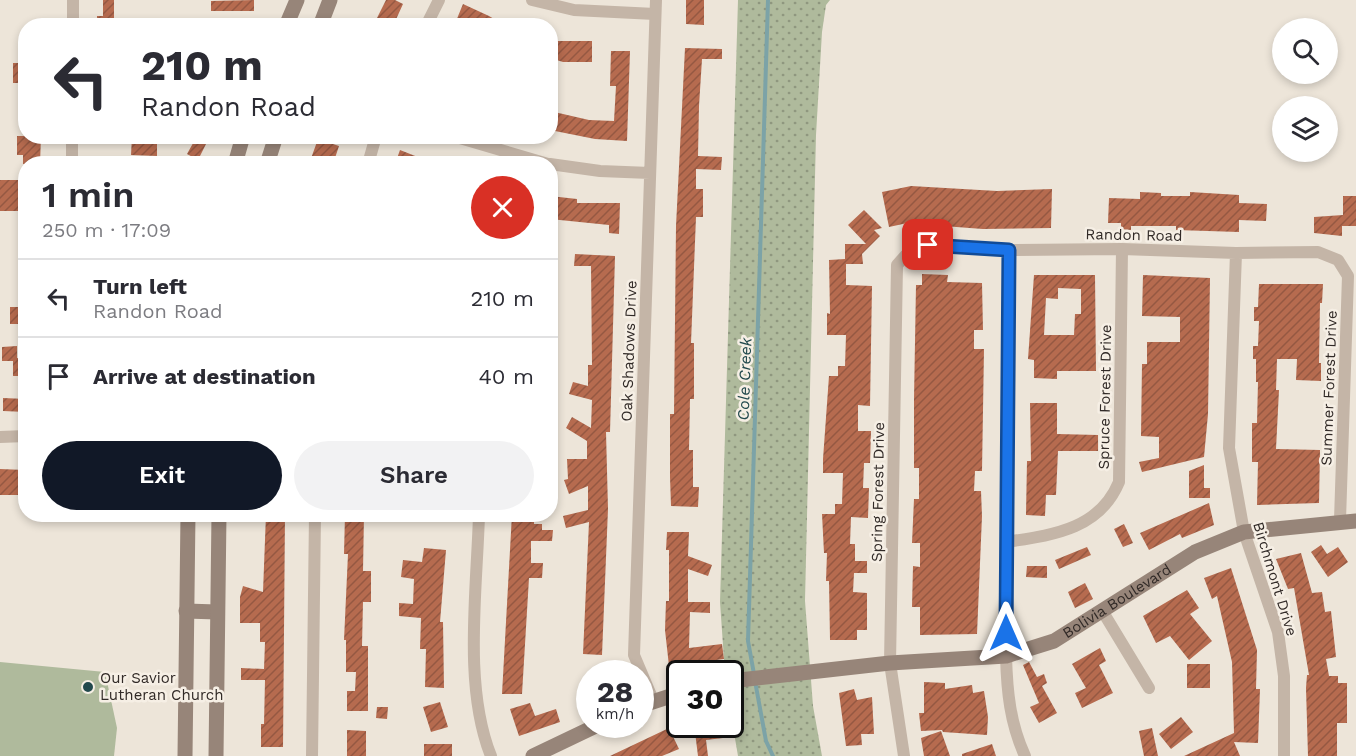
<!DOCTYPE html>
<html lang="en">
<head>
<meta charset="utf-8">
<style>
	:root { --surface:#fff; --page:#f2f2f3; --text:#2b2b33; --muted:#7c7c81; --line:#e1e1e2; --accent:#111827 }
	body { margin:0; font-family:"Work Sans",sans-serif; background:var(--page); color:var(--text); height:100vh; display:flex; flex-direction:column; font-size:22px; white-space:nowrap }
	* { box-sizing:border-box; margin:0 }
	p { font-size:20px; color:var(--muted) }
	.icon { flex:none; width:33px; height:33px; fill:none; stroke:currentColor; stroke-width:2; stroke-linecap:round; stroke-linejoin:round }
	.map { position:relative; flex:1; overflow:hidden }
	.sheet { position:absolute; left:18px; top:156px; width:540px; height:366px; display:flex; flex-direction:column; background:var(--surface); border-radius:24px; box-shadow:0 3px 9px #0003 }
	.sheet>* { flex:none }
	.hud { position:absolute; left:18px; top:18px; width:540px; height:126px; border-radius:24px; box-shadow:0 3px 9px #0003; background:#fff; color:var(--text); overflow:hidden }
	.fabs { position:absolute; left:1272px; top:18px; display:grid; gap:12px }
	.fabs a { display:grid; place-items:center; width:66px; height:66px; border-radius:50%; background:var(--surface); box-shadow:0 3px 9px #0003; font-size:30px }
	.speed { position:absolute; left:576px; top:660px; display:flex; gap:12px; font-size:30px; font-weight:700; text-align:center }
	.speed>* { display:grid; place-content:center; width:78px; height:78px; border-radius:50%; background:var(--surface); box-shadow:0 3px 9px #0003; line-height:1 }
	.speed small { font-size:15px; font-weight:400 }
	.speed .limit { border:3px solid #111; border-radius:9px; background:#fff; color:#111 }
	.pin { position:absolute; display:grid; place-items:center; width:51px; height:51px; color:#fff; margin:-26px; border-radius:12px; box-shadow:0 3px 9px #0006 }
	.me { position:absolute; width:66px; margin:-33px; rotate:0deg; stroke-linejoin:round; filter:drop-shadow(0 0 4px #0008) }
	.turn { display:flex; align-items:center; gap:21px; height:126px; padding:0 24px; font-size:27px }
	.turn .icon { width:78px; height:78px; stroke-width:2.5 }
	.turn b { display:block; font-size:42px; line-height:51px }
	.round { display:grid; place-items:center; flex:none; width:63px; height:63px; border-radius:32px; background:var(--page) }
	.summary { display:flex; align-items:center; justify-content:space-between; height:102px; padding:0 24px }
	h1 { font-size:36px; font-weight:600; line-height:45px }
	.primary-button { display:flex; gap:12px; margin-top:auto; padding:12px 24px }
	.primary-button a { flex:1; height:69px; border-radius:36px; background:var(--accent); color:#fff; font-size:24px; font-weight:600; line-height:69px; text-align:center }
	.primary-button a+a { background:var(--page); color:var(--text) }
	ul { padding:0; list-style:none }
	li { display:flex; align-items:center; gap:18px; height:78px; padding:0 24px; border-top:2px solid var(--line) }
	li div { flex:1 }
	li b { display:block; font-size:22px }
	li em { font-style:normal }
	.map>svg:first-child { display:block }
</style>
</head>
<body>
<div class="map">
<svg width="1356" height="756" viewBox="0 0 1356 756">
	<defs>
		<pattern id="park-dots" width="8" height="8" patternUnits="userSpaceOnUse" patternTransform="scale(1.5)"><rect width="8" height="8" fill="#afba9c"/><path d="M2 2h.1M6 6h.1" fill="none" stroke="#8f977f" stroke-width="1.8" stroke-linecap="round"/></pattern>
		<pattern id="building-hatch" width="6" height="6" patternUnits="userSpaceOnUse" patternTransform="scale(1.5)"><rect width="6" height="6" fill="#b66b4f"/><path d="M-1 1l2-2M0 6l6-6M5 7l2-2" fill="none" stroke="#955842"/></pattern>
	</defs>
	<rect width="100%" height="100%" fill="#ede5d9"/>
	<path fill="url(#park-dots)" d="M738,0H830L826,5L822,32L816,135L805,601L813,706L822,756H738L731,715L730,674H725L720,602Z"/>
	<path fill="#afba9c" d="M0,662L105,672L117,728L114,756H0Z"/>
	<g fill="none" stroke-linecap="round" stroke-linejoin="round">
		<path stroke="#7ca3a7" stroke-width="4" d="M754,674L748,641L768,0
			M755,681L766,741L773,756"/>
	</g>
	<path fill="url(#building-hatch)" fill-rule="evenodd" d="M103,0H114V26H97V16H103Z
		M254,0V11H211V1Z
		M386,0H395L403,4L393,26L376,20Z
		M686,0H704V25L686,24Z
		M463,4L489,16L506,26H454Z
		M550,41H592V62H563L550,58Z
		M685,48L722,49V59H702L699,106L698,156L722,157L721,170L696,169V189H703V217H696L691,343H694V399H690L689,450H693V487H699L698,507L671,506L670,477V414H674L676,226Z
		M611,51H630L627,141L595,139L550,130V111L589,120L614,121L616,86H610Z
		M13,63H26V83H13Z
		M17,136H41L40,164H23V155H17Z
		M132,136H157V156L131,155Z
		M197,136H210L198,160L187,154Z
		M318,139L339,146L333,164H309Z
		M400,150L433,163L432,164H395Z
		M0,180H26V211H0Z
		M911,186L997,191L1052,189L1051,228L983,229L943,226V222H912L889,227L882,192Z
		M1140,192L1161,193V196H1190V192L1239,195V203L1267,204L1266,221L1239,220V232L1176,230V226H1131V230L1121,229V223H1108L1109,198L1140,199Z
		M550,196L577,199V203H620L619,234L609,233V225L550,219Z
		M1343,196H1356V226H1342V236L1314,233V217L1343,215Z
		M864,210L882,228L874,230L880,236L862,254L863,264H846V285L872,286L870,406L858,405V431H871L870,463H864L863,488H869L868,518L851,517L850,544H855V561H867V573H854L853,592L867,593V630H857V640H830L829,581H826L827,553H824L822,514H835V504H842L843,473H823V459L829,376H838V366H845L846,335H827V313L830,314L829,260L845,259V244H866L848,225Z
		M575,254L615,256L610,432H606L608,509L602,655L583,654L589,522L566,528L563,516L588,510V486L569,494L564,480L568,479L567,459H587V441L566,428L572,417L591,428L592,400L569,394L573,382L588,386V365H592L591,266H574Z
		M922,274L948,275L947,282L982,283L983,330H974V349H984L982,471H975L974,491H981L982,516L977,634L920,635V607H912L913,566L920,567V543H912L914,499H919V468H914V399L916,285H922Z
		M1034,275H1095L1096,371H1057V379L1034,378V360L1028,359ZM1058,288L1081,289V314H1075L1074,335H1044L1046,298L1058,299Z
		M1143,275L1210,278L1208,414L1204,457L1142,472L1139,462L1159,458V437L1141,436L1142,364H1147V342H1180V317L1142,316Z
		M1259,284H1323L1322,303H1320L1319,363H1321V381L1296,380L1297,359H1277L1276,390H1279L1276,449L1320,450L1319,503L1257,505L1258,462H1252V423H1257L1258,382H1256V359H1253V346H1258L1259,321H1254V307H1258Z
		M10,307H26V324H10Z
		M17,346V358L26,359V376H13V361H2V347Z
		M3,398L26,399V412L3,411Z
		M1030,403H1057V434L1098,435V451H1058L1056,495H1046L1045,516L1026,515L1027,461H1031Z
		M1204,465V488H1210V498H1189V471Z
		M0,469L25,470V495H0Z
		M1209,503L1214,525L1182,538L1180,534L1149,550L1140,533Z
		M266,514H285L283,747H261V724H264L265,680H241V668L264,669L265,642H260V623H240V597L243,586L263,592Z
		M345,514H364L363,571H371V602H363L362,646H368V711H347V691H355L356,672H346V640H344L348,554H344Z
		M512,514H534V524H542V530H553L552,541H531V563H543L542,578H529L522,694H502Z
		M1124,524L1133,543L1123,547L1114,529Z
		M667,532H689L688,556L712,565L708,576L688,569V602H710V613L690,612L689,648L722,644L724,659L669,666L665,630L666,601H669V550H666Z
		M1321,545L1327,554L1338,547L1348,562L1328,577L1311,552Z
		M1087,547L1091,555L1059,569L1055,560Z
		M424,548L446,550L440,622H443L444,688L425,687L426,649H420L421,618L399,616V603L413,604L414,579L401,577L403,560L422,562Z
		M1301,553L1312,593L1322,592L1325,612L1331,611L1336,657L1326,659L1329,676H1338V683H1347V723H1337V756H1308L1306,688L1307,675H1309L1294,588L1288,589L1276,559Z
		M1027,566H1047V578L1026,577Z
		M1231,568L1257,650L1256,689H1260L1258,743L1234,742L1240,756H1184L1234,733L1232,662L1217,596L1212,599L1204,578Z
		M1085,583L1093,599L1075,608L1068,592Z
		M1187,590L1199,608L1190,614L1212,641L1189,660L1170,636L1156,643L1143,616Z
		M1100,648L1106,661L1099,665L1113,693L1082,708L1075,693L1086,688L1072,664Z
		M1029,662L1037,677L1044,674L1047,683L1042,686L1057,713L1039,723L1030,707L1039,703L1023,665Z
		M1187,664H1210V688H1187Z
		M924,682L945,683V689L972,685L973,693L984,691L988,717L987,735L943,732L942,730L921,731L919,713H924Z
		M854,689L857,700L872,697L874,734H861L862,745L846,746L839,693Z
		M440,702L448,727L431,732L423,707Z
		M530,703L535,716L556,709L560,722L519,736L510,709Z
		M377,707H388L387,719L376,718Z
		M1181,717L1193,732L1171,749L1159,734Z
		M694,724H721L723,738L706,740L708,756H698Z
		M669,728L679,749L662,756H610Z
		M1152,728L1158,756H1144L1139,731Z
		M347,730L366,731V756H347Z
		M941,731L950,756H924L921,738Z
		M424,744H452V756H424Z
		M992,744L996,756H962V754Z"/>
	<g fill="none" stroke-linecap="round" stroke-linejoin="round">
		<path stroke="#c4b5a7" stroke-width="12" d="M532,0L574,10L655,14
			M73,26V0
			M426,26L439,0
			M453,136L548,164
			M72,164V136
			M368,164L376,136
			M550,164L600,171L650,173
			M1009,250L1006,656C1007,692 1010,723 1025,756
			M1236,253L1229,448L1244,532L1278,632L1284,676V756
			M0,437L26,436
			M479,514C477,590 463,686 491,756
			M1006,542C1052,535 1099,530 1119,482L1122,249
			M1103,612L1149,688
			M653,700L634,655L656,0
			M312,756L315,514
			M904,756L890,663L897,265L905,256L928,245L1009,250L1122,249L1236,253L1318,252L1338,260L1348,276L1340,520"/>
		<g stroke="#978579" stroke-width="15">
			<path d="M286,26L297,0"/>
			<path d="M320,26L330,0"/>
			<path d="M235,164L243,136"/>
			<path d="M267,164L276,136"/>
			<path d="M186,611L217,612"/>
			<path id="s1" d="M730,681L890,663L1006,656L1054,641L1195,552L1244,532L1356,521"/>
			<path d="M640,706L680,693"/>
			<path d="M185,756L188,514"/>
			<path d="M216,756L219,514"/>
			<path d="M533,756L600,724"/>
		</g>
	</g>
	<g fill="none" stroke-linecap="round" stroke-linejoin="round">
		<defs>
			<path id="route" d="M928,245L1009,250L1006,633"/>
		</defs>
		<use href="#route" stroke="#114b97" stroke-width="15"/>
		<use href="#route" stroke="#1a73e8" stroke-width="10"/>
	</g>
	<circle fill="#22494d" stroke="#f6efe5" stroke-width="2" cx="88" cy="687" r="6"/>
	<g text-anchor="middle" stroke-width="5" stroke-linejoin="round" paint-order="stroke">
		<g font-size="15" fill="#312a27" stroke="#f6efe5">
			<text transform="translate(1134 235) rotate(1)" y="5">Randon Road</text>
			<text transform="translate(629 351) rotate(-88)" y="5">Oak Shadows Drive</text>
			<text transform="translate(1329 388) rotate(-88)" y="5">Summer Forest Drive</text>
			<text transform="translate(1105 397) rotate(-89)" y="5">Spruce Forest Drive</text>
			<text transform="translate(878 492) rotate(-89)" y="5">Spring Forest Drive</text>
			<text transform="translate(1275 579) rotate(73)" y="5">Birchmont Drive</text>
			<text dy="5" stroke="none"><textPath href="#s1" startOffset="402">Bolivia Boulevard</textPath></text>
		</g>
		<g font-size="15" fill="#312a27" stroke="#f6efe5" text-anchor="start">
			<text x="100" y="683">Our Savior<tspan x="100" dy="17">Lutheran Church</tspan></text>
		</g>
		<g font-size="16" font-style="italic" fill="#22494d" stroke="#f6efe5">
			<text transform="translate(744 379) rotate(-88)" y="6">Cole Creek</text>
		</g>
	</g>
</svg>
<div class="fabs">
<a><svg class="icon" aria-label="search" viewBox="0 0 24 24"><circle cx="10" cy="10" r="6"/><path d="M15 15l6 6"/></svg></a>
<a><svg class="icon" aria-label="layers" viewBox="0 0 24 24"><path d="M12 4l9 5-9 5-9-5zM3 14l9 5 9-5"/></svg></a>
</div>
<div class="speed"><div>28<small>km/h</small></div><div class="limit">30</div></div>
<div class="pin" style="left:928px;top:245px;background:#d93025"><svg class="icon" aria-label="arrive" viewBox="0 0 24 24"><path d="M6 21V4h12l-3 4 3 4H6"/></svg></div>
<svg class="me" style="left:1006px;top:633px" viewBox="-20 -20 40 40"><path d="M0-17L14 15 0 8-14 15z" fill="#1a73e8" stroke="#fff" stroke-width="4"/></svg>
<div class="hud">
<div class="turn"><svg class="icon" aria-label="left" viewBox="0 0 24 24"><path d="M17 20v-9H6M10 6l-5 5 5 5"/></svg><div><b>210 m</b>Randon Road</div></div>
</div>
<section class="sheet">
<div class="summary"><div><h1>1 min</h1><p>250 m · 17:09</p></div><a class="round" style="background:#d93025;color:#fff"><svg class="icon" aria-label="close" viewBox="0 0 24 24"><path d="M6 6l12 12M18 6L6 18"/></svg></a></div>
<ul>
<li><svg class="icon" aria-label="left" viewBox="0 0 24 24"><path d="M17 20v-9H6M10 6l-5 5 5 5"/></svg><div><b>Turn left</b><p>Randon Road</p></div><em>210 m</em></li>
<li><svg class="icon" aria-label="arrive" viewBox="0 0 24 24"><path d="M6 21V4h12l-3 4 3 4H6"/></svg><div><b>Arrive at destination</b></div><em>40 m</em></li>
</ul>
<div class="primary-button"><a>Exit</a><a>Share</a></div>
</section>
</div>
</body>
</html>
